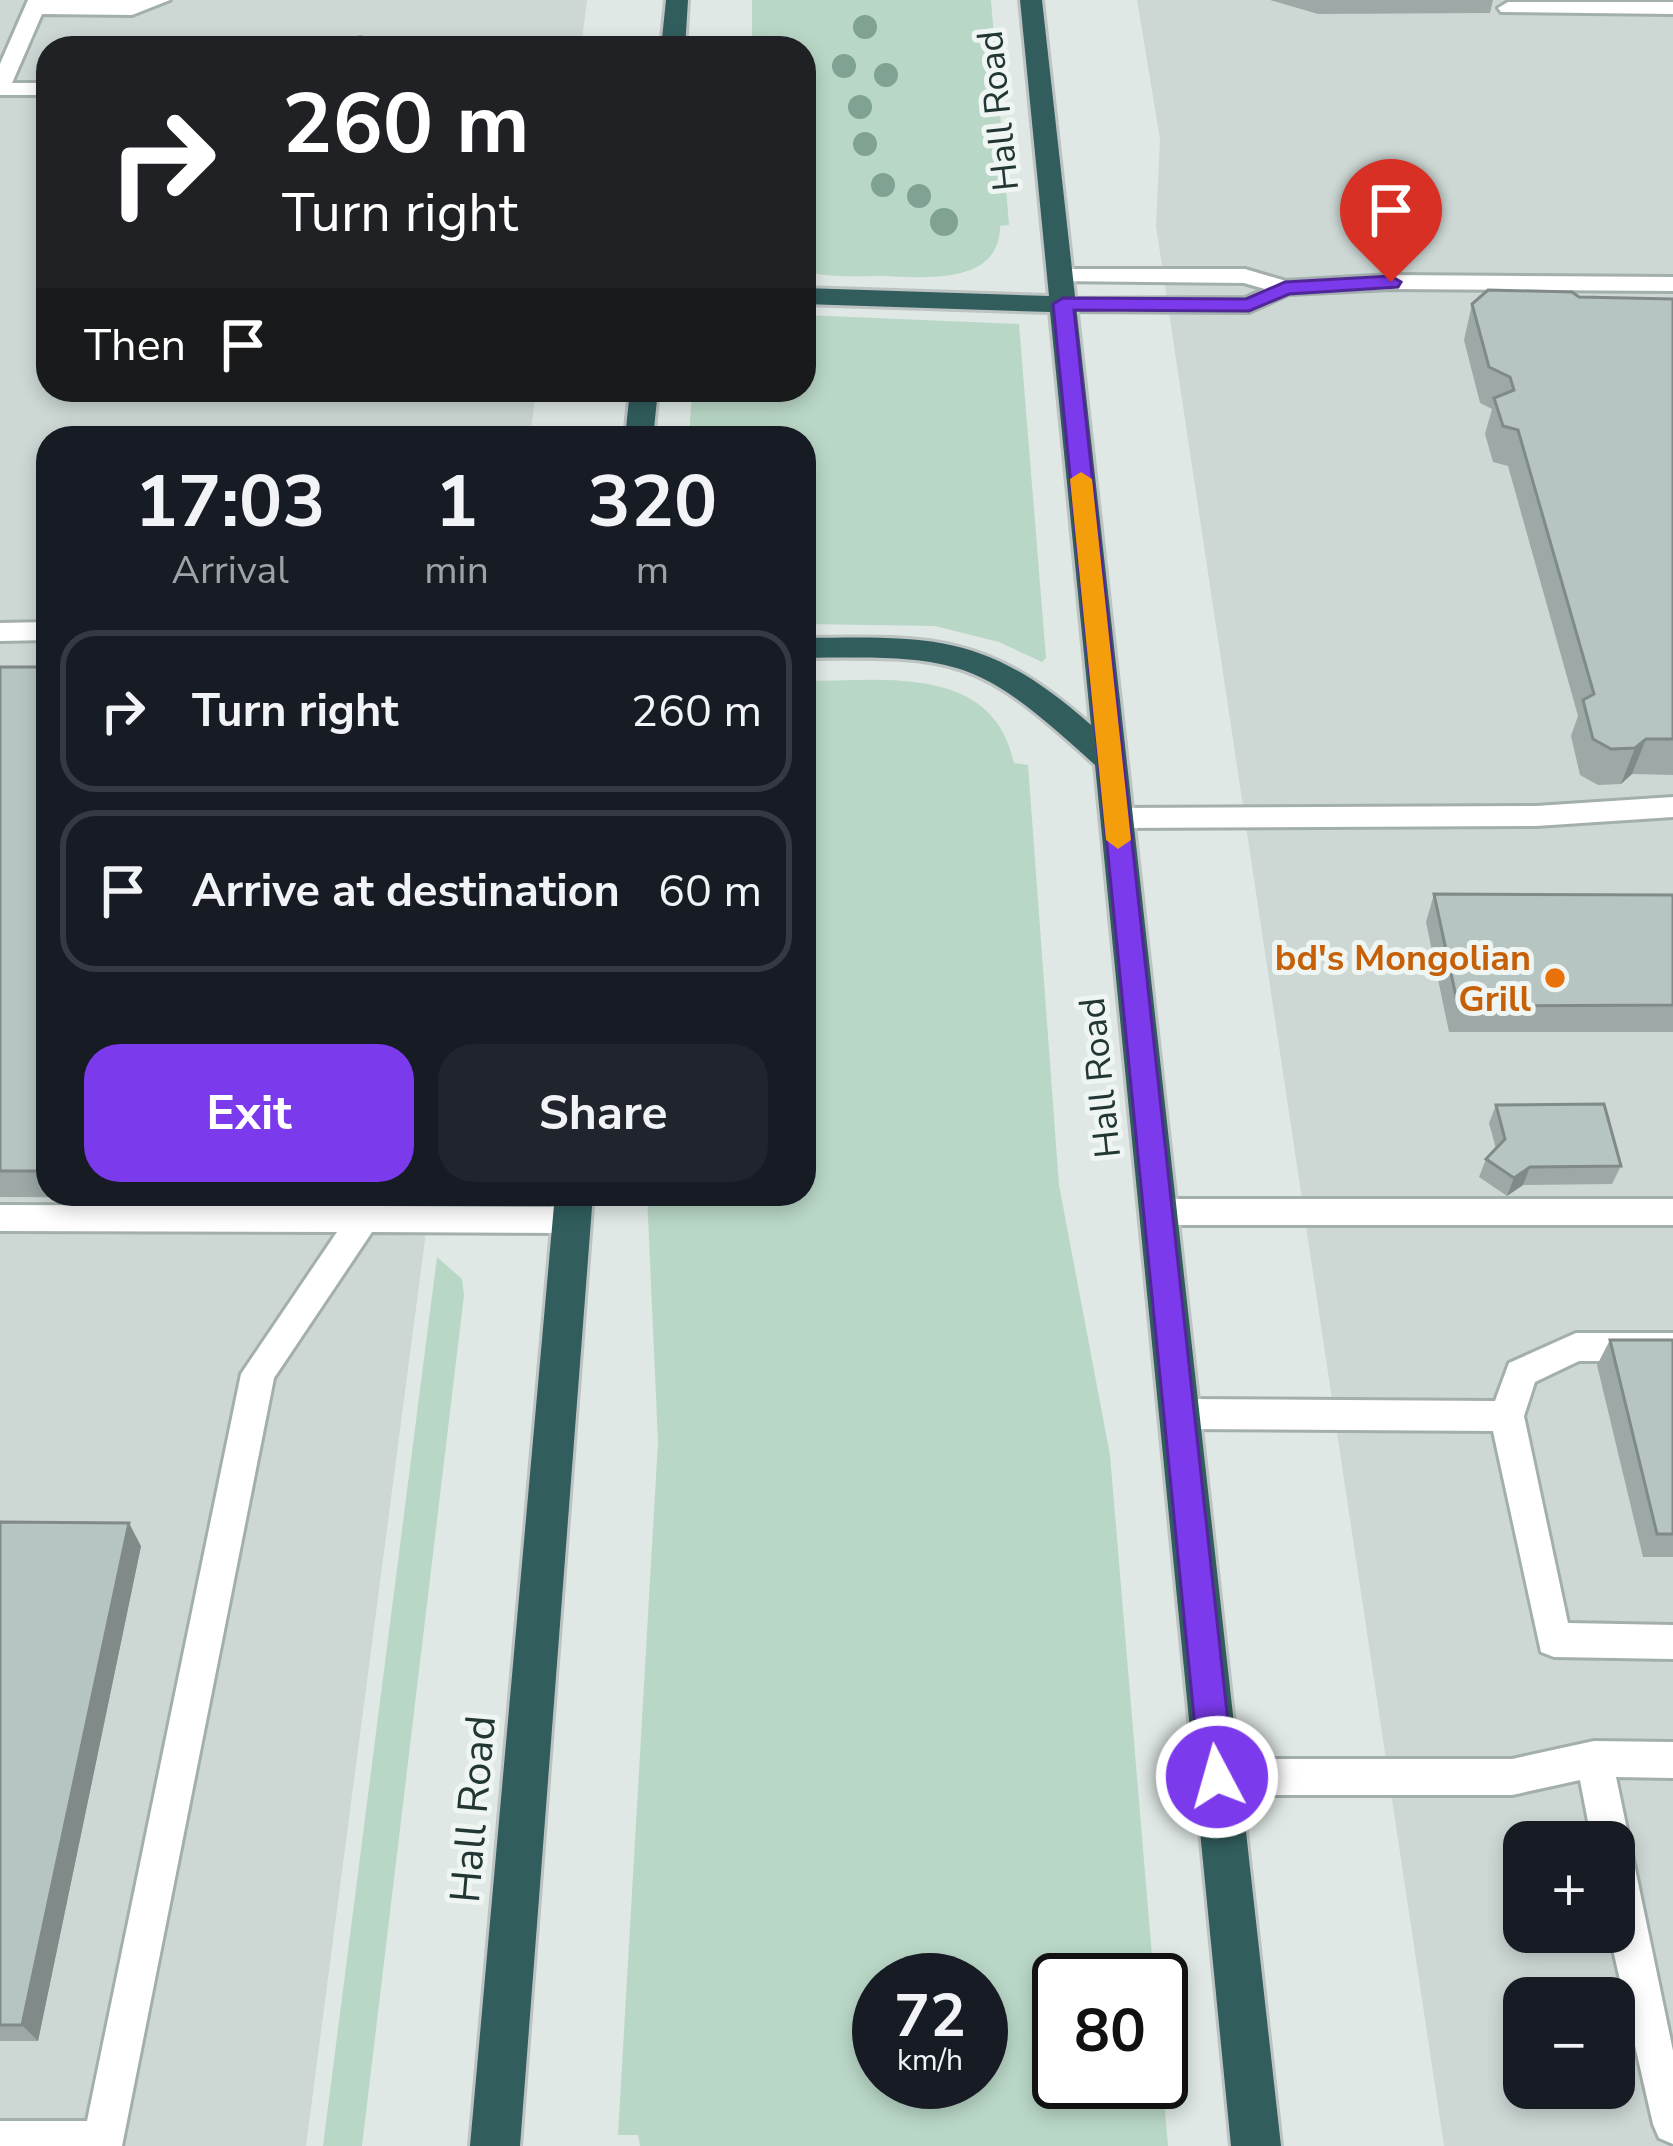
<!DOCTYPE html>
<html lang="en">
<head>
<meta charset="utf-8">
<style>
	:root { --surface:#171b24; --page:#20242c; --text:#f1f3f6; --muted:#9ea1a6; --line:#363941; --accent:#7c3aed }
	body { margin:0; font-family:"Nunito Sans",sans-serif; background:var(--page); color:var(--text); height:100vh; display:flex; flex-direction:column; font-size:45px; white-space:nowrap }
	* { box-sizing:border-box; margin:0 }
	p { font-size:39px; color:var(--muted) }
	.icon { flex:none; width:66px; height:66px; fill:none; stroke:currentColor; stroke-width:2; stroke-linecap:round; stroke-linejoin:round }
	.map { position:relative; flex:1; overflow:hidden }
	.details { position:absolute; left:36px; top:426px; width:780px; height:780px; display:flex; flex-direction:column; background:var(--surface); border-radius:36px; box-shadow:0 6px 18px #0003 }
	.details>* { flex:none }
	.guide { position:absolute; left:36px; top:36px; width:780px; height:366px; border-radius:36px; box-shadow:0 6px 18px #0003; background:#202124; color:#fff; overflow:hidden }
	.buttons { position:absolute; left:1503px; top:1821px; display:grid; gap:24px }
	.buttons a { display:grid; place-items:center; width:132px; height:132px; border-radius:24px; background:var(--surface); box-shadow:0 6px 18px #0003; font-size:60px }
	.speed { position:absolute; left:852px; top:1953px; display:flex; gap:24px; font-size:60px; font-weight:700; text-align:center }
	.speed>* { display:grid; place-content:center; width:156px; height:156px; border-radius:50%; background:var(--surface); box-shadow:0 6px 18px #0003; line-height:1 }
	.speed small { font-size:30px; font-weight:400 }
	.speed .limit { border:6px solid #111; border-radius:18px; background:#fff; color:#111 }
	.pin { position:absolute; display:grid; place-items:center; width:102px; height:102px; color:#fff; margin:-123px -51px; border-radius:50% 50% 50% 0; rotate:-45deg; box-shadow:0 0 12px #0007 }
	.pin .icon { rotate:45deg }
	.me { position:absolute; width:132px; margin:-66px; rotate:354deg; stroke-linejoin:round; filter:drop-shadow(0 0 9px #0008) }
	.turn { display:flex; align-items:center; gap:42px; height:252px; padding:0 48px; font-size:54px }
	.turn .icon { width:156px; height:156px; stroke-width:2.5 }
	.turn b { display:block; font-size:84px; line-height:102px }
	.then { display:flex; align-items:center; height:114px; padding:0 48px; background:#0003; gap:24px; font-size:45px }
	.eta { display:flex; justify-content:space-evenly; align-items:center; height:204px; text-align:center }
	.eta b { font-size:72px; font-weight:700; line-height:84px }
	.cta { display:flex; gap:24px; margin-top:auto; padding:24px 48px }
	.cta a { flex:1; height:138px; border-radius:36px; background:var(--accent); color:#fff; font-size:48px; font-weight:700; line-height:138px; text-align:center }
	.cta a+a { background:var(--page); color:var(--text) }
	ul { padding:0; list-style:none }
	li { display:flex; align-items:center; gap:36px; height:162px; margin:0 24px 18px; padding:0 24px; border:6px solid var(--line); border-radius:36px }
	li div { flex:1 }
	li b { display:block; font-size:45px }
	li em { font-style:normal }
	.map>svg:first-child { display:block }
</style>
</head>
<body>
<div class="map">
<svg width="1673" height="2146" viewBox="0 0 1673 2146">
	<rect width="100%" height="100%" fill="#dfe8e5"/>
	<path fill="#cdd8d5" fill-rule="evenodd" d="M0,0H587L581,48H48V390H536L530,438H48V1194H431L306,2146H0Z
		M1137,0H1673V2146H1444L1156,226L1160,139ZM1524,1842H1614V1932H1524ZM1524,1998H1614V2088H1524Z"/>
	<path fill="#b9d7c7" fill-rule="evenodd" d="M752,0H991L1009,225L1000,226C1000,287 921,277 879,276C854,276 828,278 804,271V48H752Z
		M804,315L1019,324L1046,658L1042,662L999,642L935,626L804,624V438H689L692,390H804Z
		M804,681C882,681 993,663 1014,763L1028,765L1059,1185L1110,1455L1154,1980H1059V2082H1161V2063L1168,2146H640L638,2135H618L658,1442L647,1194H804ZM981,1980V2082H879V1980Z
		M437,1257L462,1279L464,1295L362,2146H323Z"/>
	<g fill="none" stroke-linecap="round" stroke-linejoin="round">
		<defs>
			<path id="lane" d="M28,0H170L132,15L42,14L12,83H48V95H0V64Z
				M1508,2H1673V14L1501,12L1498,8Z
				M360,38L367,40L369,48H349Z
				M1060,269H1245L1286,281L1391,275L1673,277V291L1391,289L1289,294L1249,312L1063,311L1055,309V299L1245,298L1265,289L1244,283L1052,281L1049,276Z
				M48,622V640L0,641V623Z
				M1673,797V817L1536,826L1116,828L1102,818L1116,808L1536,806Z
				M353,1194H385L383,1206L572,1207L583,1211L588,1220L583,1229L572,1233L372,1232L274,1378L122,2146H0V2121H87L241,1374L337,1232L0,1231V1205L351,1206Z
				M1159,1199H1673V1225H1159L1148,1221L1143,1212L1148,1203Z
				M1576,1333H1673V1361H1579L1535,1382L1524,1416L1568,1623L1673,1625V1659L1554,1657L1541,1652L1493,1431L1179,1429L1167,1424L1162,1414L1167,1404L1179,1399L1495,1401L1509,1363Z
				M1594,1741L1673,1742V1778L1616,1777L1673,2051V2144L1659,2138L1653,2124L1609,1932H1614V1842H1592L1580,1780L1512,1795H1217L1204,1790L1198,1777L1204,1764L1217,1759H1512Z"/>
			<path id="highway" d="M666,0H688L685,48H661Z
				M1020,0H1042L1281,2146H1231L1095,765C978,658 960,656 804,658V638C935,636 988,634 1091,725L1050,312L804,304V288L1049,296Z
				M630,390H658L653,438H625Z
				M555,1194H593L520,2146H470Z"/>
		</defs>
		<use href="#lane" stroke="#a3afac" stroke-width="6"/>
		<use href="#highway" stroke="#bdc3c2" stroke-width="6"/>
		<use href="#lane" fill="#fff" fill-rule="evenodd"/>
		<use href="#highway" fill="#315e5d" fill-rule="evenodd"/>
	</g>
	<g fill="#7fa293">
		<circle cx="865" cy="27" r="12"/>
		<circle cx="844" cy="66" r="12"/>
		<circle cx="886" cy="75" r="12"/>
		<circle cx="860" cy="107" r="12"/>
		<circle cx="865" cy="144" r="12"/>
		<circle cx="883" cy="185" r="12"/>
		<circle cx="919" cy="196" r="12"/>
		<circle cx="944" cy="222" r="14"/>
	</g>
	<path fill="#9da9a7" d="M1270,0H1493L1490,13L1318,14Z
		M1579,297L1673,299V775L1632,774L1621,784L1598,785L1580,775L1571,736L1578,716L1508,466L1493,462L1485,434L1492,409L1480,403L1464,340L1472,304Z
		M0,667H48V1194H220L219,1198L0,1197Z
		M1434,894L1673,895V1032H1449L1426,922Z
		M1496,1105L1621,1166L1612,1184L1523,1185L1507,1196L1479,1177L1486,1159L1496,1149L1489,1123Z
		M1610,1340H1673V1557H1643L1597,1365Z
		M0,1522L141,1546L38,2041H0Z"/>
	<path fill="#808a88" d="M1646,739L1632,774L1621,784L1635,748Z
		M1530,1167L1523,1185L1507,1196L1514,1178Z
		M129,1523L141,1546L38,2041L22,2025Z"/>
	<path fill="#b7c5c2" stroke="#808a88" stroke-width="3" d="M1488,290L1572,292L1579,297L1673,299V739H1646L1635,748L1611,749L1593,739L1583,700L1594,694L1518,430L1503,426L1494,398L1514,390L1510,377L1489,367L1472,304Z
		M0,667H48V1171H0Z
		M1434,894L1673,895V1005L1458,1006Z
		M1604,1104L1621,1166L1530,1167L1514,1178L1486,1159L1505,1139L1496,1105Z
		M1610,1340H1673V1534H1657Z
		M0,1522L129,1523L22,2025H0Z"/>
	<path fill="#7c3aed" stroke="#51269a" stroke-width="3" d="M1391,276L1401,282L1398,287L1289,294L1249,311L1074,310L1234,1777L1229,1789L1217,1793L1205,1789L1200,1777L1053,304L1063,298L1246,299L1285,282Z"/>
	<path fill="#f59e0b" d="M1081,472L1092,479L1131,840L1118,849L1106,840L1070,479Z"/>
	<circle fill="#e8710a" stroke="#eef5f3" stroke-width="4.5" cx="1555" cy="978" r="12"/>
	<g text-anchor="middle" stroke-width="10" stroke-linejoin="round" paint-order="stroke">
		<g font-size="36" fill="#223634" stroke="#eef5f3">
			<text transform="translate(997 111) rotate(-96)" y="13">Hall Road</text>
			<text transform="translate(1099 1078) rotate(-96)" y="13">Hall Road</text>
		</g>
		<g font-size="36" font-weight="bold" fill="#c56008" stroke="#eef5f3" text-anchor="end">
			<text x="1531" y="970">bd's Mongolian<tspan x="1531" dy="41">Grill</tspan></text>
		</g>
		<g font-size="42" fill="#223634" stroke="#eef5f3">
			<text transform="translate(472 1809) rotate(-85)" y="15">Hall Road</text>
		</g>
	</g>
</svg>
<div class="buttons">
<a>+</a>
<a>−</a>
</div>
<div class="speed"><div>72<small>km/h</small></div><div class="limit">80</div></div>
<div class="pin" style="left:1391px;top:282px;background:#d93025"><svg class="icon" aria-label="arrive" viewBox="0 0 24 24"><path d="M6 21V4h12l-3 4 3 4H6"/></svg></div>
<svg class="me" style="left:1217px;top:1777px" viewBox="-20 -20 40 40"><circle r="17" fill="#7c3aed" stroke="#fff" stroke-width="3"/><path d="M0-11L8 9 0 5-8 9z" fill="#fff"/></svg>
<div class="guide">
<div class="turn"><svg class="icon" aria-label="right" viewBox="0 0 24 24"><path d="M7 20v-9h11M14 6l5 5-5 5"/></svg><div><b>260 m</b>Turn right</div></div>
<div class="then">Then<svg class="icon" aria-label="arrive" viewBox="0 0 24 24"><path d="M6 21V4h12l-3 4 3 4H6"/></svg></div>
</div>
<section class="details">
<div class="eta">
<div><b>17:03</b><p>Arrival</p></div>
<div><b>1</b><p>min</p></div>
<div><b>320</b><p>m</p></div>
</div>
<ul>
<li><svg class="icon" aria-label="right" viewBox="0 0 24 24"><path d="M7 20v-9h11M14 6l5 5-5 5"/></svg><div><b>Turn right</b></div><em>260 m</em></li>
<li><svg class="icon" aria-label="arrive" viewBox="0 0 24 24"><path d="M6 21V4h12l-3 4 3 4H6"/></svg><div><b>Arrive at destination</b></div><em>60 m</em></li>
</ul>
<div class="cta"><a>Exit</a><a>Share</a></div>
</section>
</div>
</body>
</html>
